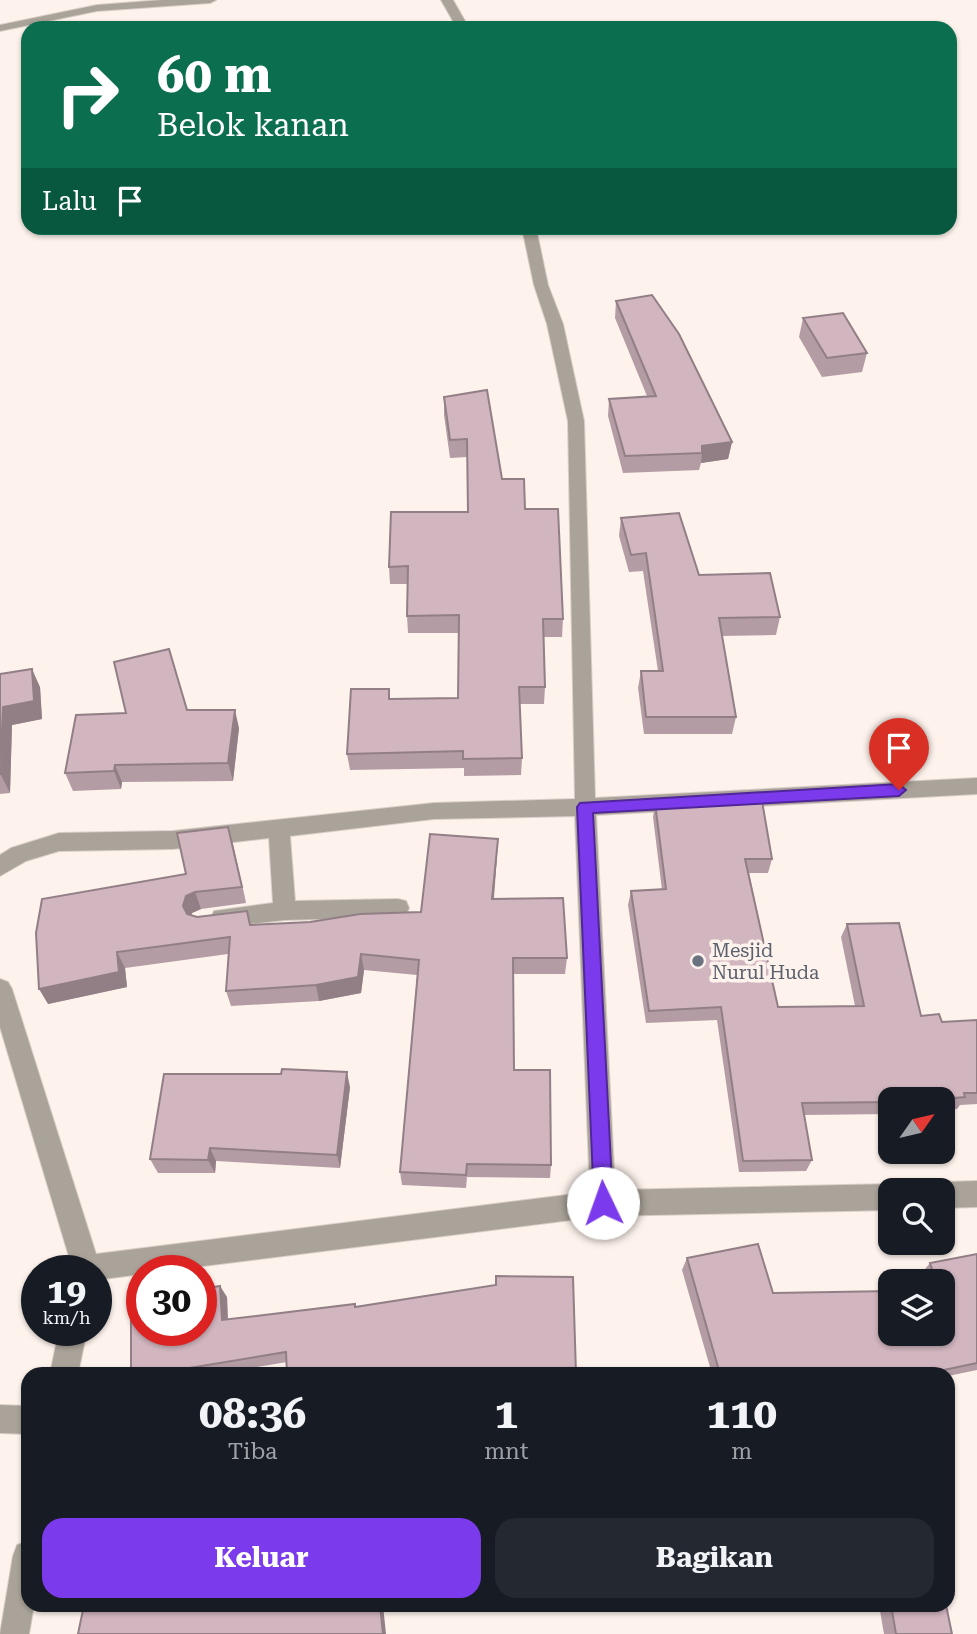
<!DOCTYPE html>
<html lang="id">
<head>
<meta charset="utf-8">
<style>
	:root { --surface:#171b24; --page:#242831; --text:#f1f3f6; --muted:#9ea1a6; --accent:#7c3aed }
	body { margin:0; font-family:"Roboto Serif",serif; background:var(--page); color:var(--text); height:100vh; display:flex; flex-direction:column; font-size:26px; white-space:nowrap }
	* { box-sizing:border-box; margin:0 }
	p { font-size:23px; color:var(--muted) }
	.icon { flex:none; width:38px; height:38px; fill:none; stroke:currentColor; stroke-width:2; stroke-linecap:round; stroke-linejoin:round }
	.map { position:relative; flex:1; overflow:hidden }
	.drawer { position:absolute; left:21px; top:1367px; width:934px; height:245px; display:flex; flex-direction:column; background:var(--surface); border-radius:21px; box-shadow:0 2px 5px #0004 }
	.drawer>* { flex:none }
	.banner { position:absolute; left:21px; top:21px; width:936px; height:214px; border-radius:21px; box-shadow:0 2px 5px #0004; background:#0b6e4f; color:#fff; overflow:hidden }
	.needle { width:46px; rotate:56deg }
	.controls { position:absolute; left:878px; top:1087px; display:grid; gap:14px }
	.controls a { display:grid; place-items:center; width:77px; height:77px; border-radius:14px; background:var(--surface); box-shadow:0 2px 5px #0004; font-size:35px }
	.speed { position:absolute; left:21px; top:1255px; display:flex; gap:14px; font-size:35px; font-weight:700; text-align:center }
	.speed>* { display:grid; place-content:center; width:91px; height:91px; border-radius:50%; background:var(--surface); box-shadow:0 2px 5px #0004; line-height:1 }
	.speed small { font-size:18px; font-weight:400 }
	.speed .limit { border:10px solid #d22; background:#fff; color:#111 }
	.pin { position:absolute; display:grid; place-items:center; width:60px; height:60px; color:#fff; margin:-72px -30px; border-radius:50% 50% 50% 0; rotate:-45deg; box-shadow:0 0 7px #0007 }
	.pin .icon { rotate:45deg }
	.me { position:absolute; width:77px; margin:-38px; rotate:357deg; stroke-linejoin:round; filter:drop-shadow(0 0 5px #0008) }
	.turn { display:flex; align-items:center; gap:24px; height:147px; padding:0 21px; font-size:32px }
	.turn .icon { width:91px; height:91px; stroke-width:2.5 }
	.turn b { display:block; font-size:49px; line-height:60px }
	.then { display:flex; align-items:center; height:66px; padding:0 21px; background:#0003; gap:14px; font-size:26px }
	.eta { display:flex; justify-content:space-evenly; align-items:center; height:119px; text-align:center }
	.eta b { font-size:42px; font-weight:700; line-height:49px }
	.cta { display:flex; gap:14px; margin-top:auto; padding:14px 21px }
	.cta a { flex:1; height:80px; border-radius:21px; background:var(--accent); color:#fff; font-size:28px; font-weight:700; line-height:80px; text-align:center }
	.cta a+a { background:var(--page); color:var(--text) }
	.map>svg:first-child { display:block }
</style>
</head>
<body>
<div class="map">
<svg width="977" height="1634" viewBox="0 0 977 1634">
	<rect width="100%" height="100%" fill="#fdf2ec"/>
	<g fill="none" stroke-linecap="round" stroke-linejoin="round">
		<defs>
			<path id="minor" d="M162,0H216L210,3L97,11L0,31V25L97,5Z
				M441,0H453L469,28H457Z
				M522,228H536L548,285L563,324L584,421L595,798L977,778V794L596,815L615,1190L891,1184L901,1190H891V1210L603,1216L171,1270H142V1274L96,1280V1270H73L0,1027V979L8,982L12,989L96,1254L590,1192L575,816L434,819L290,836L295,901L398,899L406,901L409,908L406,915L398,917L285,920L222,927L214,925L211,918L214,911L273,903L269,838L173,849L59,851L26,861L0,876V855L11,848L59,833L173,831L434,803L575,799L568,421L547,324L534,285Z
				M977,1181V1207L943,1208V1190H932L934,1186L943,1182Z
				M59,1330H87L78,1374H50Z
				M0,1405L28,1406V1434L0,1433Z
				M28,1541V1605H34L29,1634H0L13,1556L17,1545Z"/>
		</defs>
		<use href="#minor" stroke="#d9cec8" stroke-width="2"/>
		<use href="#minor" fill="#aaa399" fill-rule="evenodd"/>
	</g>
	<path fill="#b49ca4" d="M616,301L732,442L728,459L701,463L699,470L623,473L608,416L609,399L647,396L615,318Z
		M803,318L867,353L862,372L822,377L799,337Z
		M444,397L502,479L525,509L563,619L562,637H544L545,687L544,704H519L522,758L521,775L464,776V768L350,770L347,754L389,689L390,699L458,698L459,633H408L407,616V584H390L389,567L468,512L467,457L450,458L444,415Z
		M621,518L699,575L780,617L776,635L722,636L736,717L732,734H644L638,688L641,671H658L643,571L629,572L619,536Z
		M0,674L40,687L42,719L12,725L10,793L0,794Z
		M187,710L239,728L233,781L122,782L121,789L73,791L65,773Z
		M655,803L772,859L768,873H749L778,1007L855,1006L841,937L847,924L921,1016L942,1022L977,1020V1104L960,1105L957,1109L943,1110V1099H891V1114L804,1115L812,1160L806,1171L739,1172L717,1020L646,1023L628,905L631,891L662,890L653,817Z
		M233,845L246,903L201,909L192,913L191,915L197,917L251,925L310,922L421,912L497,856L494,899L567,958L565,974H513L514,1070L551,1165L550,1178L467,1177L466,1188L402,1185L400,1172L417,975L364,970L361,993L319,1001L231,1006L226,991L228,954L125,968L127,987L48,1004L186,874Z
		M350,1087L340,1168L216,1161L215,1173H158L150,1159Z
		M977,1254V1370L948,1376V1374H712L682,1270L687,1258L773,1293L943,1334V1281H922L920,1275L930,1263Z
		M227,1297L228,1319L355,1306L576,1374H287V1362L216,1374H131Z
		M879,1605H946L952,1634H884Z"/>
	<path fill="#927f86" d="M732,442L728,459L701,463L702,453V446Z
		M32,669L40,687L42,719L12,725L10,793L1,775L3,707Z
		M235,710L239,728L233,781L228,763Z
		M115,765L122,782L121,789L114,771Z
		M228,827L233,845L246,903L242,887Z
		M498,839L497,856L492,916V899Z
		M195,892L201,909L192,913L189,922L183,906L186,896Z
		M117,952L125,968L127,987L48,1004L39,989Z
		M361,954L364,970L361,993L319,1001L316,985Z
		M347,1072L350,1087L340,1168L337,1155Z
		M210,1148L216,1161L215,1173L208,1160Z
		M220,1286L227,1297L228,1330L222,1320Z
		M380,1605H383L386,1634H383Z"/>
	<path fill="#d1b5bf" stroke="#927f86" stroke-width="2" d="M652,295L679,334L732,442L702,446V453L625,456L609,399L656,396L616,301Z
		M843,313L867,353L827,358L803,318Z
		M487,390L502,479H524L525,509H558L563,619H543L545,687H519L522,758L463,759V751L347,754L351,689H389V699L458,698L459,615L407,616L408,566L389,567L391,512H468L467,439L450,440L444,397Z
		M679,513L699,575L770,573L780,617L719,618L736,717H646L641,671H663L646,553L631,555L621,518Z
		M169,649L187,710H235L228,763L115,765L114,771L65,773L76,715L126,713L114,662Z
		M32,669L34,701L3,707L0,775V674Z
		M762,801L772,859H745L778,1007L864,1006L847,924L899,923L921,1016L939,1014L942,1022L977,1020V1093H964L965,1097L943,1099H891V1102L802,1103L812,1160L743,1161L721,1007L649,1011L631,891L666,889L655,803Z
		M228,827L242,887L195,892L186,896L183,906L187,914L197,917L247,911L250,925L310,922L360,914L421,912L430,834L498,839L492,899L563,898L567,958H513L514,1070H550L551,1165L467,1164L466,1175L400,1172L419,960L361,954L358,977L316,985L226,991L230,937L117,952L119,972L39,989L36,933L42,899L186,874L177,833Z
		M282,1069L347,1072L337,1155L210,1148L208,1160L150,1159L164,1074H281Z
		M758,1244L773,1293L891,1291V1334H943V1281H936L930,1263L977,1254V1363L925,1374H832V1370L812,1374H720L687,1258Z
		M496,1276L573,1277L576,1374H497V1373L489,1374H287L286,1352L153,1374H131V1300L142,1298V1330H201V1289L220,1286L222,1320L355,1304V1307L496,1285Z
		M84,1605H380L383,1634H78Z
		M891,1605H946L952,1634H896Z"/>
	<path fill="#7c3aed" stroke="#51269a" stroke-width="2" d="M899,784L906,790L899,796L593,813L613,1203L610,1210L603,1213L597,1210L594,1203L577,807L580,803Z"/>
	<circle fill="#6b7280" stroke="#fdf2ec" stroke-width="2.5" cx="698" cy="961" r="7"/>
	<g text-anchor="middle" stroke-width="7" stroke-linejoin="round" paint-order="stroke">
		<g font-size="19" fill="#5b616d" stroke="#fdf2ec" text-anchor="start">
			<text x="712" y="957">Mesjid<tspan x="712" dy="22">Nurul Huda</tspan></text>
		</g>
	</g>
</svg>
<div class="controls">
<a><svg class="needle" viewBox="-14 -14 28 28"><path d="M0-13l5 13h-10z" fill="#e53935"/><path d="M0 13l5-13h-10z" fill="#9ea1a6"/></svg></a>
<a><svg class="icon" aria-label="search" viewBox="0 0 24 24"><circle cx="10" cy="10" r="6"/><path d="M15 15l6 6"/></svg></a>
<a><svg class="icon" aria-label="layers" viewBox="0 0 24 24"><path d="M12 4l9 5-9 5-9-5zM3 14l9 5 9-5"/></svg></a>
</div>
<div class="speed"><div>19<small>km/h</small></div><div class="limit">30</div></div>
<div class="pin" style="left:899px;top:790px;background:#d93025"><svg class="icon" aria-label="arrive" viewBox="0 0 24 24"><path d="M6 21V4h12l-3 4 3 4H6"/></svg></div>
<svg class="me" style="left:603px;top:1203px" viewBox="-20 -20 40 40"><circle r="19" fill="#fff"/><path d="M0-13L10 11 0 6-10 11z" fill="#7c3aed"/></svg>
<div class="banner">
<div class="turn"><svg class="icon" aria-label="right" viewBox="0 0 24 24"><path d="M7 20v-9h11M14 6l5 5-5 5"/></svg><div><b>60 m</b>Belok kanan</div></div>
<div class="then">Lalu<svg class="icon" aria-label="arrive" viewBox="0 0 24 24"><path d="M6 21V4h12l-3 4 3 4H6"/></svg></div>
</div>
<section class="drawer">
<div class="eta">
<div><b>08:36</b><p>Tiba</p></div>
<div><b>1</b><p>mnt</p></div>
<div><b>110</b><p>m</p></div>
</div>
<div class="cta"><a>Keluar</a><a>Bagikan</a></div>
</section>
</div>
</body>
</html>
